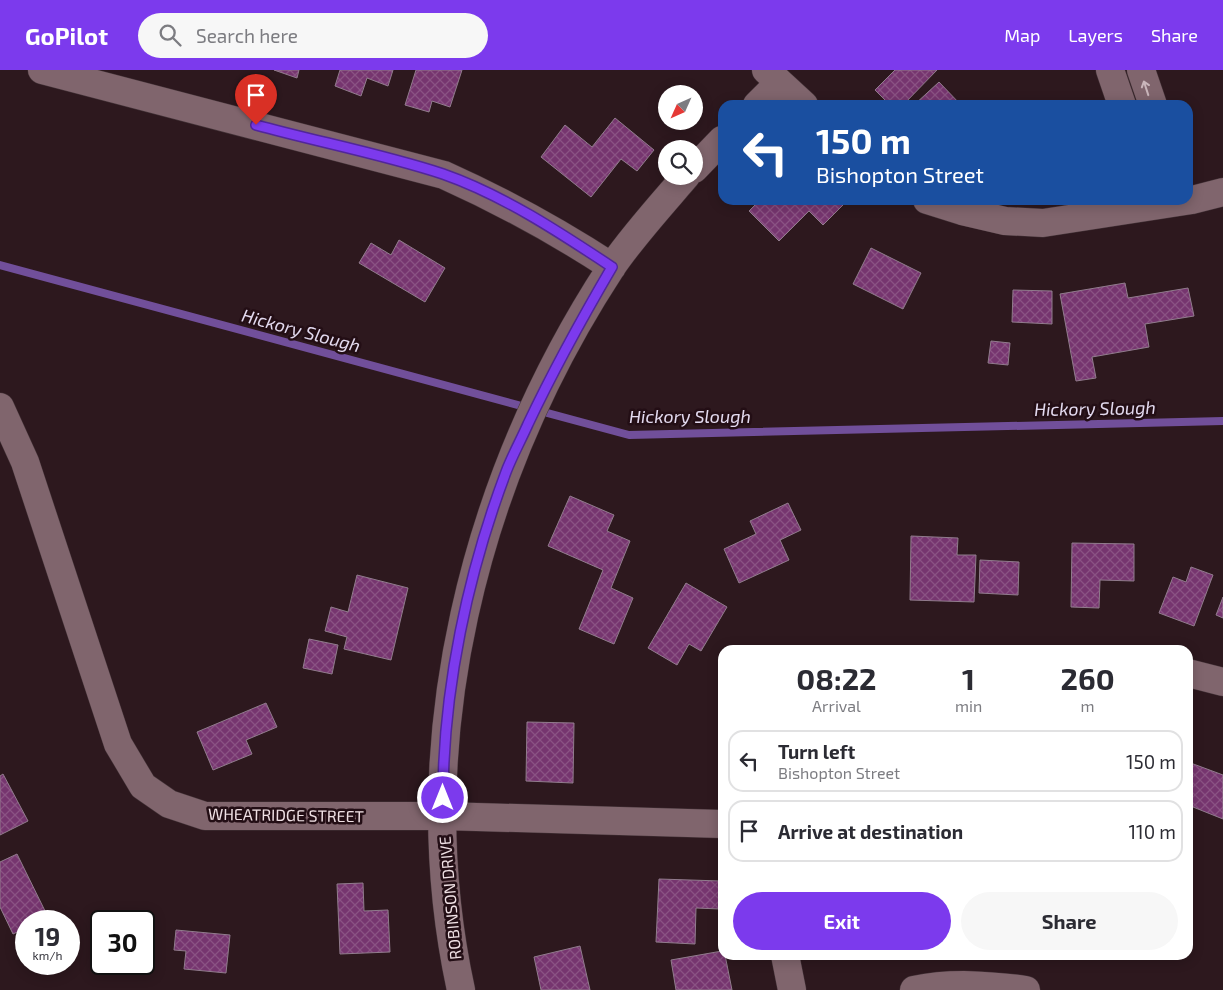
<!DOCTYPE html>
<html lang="en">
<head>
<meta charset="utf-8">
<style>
	:root { --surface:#fff; --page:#f7f7f7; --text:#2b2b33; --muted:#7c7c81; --line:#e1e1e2; --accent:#7c3aed }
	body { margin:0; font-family:"Exo 2",sans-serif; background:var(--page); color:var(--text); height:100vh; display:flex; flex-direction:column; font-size:19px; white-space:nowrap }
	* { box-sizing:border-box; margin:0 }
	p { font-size:16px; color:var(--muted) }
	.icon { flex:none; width:28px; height:28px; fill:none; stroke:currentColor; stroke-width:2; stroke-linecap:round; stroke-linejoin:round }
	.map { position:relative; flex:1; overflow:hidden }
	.panel { position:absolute; left:718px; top:575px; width:475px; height:315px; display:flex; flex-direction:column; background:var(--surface); border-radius:15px; box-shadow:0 2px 12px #0003 }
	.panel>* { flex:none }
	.banner { position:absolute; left:718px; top:30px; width:475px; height:105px; border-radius:15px; box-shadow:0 2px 12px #0003; background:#1a4fa0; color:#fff; overflow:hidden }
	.needle { width:32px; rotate:225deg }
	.tools { position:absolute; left:658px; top:15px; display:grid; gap:10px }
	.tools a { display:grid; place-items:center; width:45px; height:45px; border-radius:50%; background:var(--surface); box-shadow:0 2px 12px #0003; font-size:25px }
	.speed { position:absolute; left:15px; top:840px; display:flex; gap:10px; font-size:25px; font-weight:700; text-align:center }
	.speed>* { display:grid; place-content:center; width:65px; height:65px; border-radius:50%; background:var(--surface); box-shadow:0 2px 12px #0003; line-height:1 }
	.speed small { font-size:12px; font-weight:400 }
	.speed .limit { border:2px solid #111; border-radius:8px; background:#fff; color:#111 }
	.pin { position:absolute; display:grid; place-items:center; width:42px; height:42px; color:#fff; margin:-51px -21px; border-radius:50% 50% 50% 0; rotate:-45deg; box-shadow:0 0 5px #0007 }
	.pin .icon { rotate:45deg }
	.me { position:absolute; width:55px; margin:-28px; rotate:0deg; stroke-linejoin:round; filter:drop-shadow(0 0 4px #0008) }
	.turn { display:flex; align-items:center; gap:18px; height:105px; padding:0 15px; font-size:22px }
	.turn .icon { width:65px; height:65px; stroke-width:2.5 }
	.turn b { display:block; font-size:35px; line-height:42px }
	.eta { display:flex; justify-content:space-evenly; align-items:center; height:85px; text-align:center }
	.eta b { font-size:30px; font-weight:700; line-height:35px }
	.action { display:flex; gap:10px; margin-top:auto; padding:10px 15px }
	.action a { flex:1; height:58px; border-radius:30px; background:var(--accent); color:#fff; font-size:20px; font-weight:700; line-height:58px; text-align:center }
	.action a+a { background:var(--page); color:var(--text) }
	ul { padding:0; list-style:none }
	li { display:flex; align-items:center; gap:15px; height:62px; margin:0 10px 8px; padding:0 5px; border:2px solid var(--line); border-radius:15px }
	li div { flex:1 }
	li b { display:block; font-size:19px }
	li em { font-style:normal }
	header { display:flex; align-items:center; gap:30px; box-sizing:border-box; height:70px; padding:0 25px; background:var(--accent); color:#fff }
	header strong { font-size:24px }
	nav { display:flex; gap:28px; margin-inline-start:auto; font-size:18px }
	.search { width:350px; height:45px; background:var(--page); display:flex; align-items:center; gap:12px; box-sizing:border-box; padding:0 18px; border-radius:28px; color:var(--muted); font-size:19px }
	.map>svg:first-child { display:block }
</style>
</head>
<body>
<header>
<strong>GoPilot</strong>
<div class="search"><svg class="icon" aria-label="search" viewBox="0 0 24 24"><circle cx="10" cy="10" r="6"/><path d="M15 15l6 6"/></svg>Search here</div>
<nav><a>Map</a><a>Layers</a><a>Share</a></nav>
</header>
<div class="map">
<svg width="1223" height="920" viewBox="0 0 1223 920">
	<defs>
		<pattern id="building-cross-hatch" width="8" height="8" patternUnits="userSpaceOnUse" patternTransform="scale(1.25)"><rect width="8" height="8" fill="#76356f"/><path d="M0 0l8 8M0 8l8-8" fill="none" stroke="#8a5283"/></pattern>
	</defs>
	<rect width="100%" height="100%" fill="#2d181e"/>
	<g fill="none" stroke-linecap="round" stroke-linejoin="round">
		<path stroke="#714f9a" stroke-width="8" d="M0,195L629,365L1223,351"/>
	</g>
	<path fill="url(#building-cross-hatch)" stroke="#917c8d" d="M274,0H299L297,8Z
		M340,0H393L388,16L367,8L361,26L335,16Z
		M416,0H462L450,37L432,31L429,42L405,35Z
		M895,0H937L903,35H890L875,20Z
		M939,12L961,35H914Z
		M615,48L654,80L637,101L621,89L591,127L541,87L565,55L592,77Z
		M760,130H838L843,135L823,155L809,141L779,171L749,141Z
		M399,170L445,198L425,232L359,193L371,173L391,185Z
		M871,178L921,203L903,239L853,214Z
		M1125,213L1128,228L1188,218L1194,246L1145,254L1149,277L1092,287L1096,308L1076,311L1060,224Z
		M1013,220L1052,221V254L1012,252Z
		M991,271L1010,273L1008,295L988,293Z
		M570,426L614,445L607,461L630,471L611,518L633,528L614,574L579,559L603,500L548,476Z
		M788,433L801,460L780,470L789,490L739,513L724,479L756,464L750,451Z
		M911,466L958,468L957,485H976L974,532L910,530Z
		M1072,473L1134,474V511L1100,510L1099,538L1071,537Z
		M980,490L1019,492L1018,525L979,523Z
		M1191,497L1213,505L1194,556L1159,543L1173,507L1186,512Z
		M357,505L408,518L391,590L344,579L347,567L325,561L331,537L348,542Z
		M686,513L727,537L701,581L689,574L677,595L648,578Z
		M1223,527V548L1216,545Z
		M309,569L338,575L332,604L303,598Z
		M266,633L277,657L246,670L252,684L213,700L197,662Z
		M527,652L574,653L573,713L526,711Z
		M1188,692L1223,705V749L1188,735Z
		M3,704L28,751L0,765V706Z
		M17,784L48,847L39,851H26V858L13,864L0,837V792Z
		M659,809L721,811L720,839L696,838L695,874L656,872Z
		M363,813L364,841L388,840L390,882L340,884L337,814Z
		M176,860L230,865L226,903L184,899L186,881L174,880Z
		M580,876L590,920H541L534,887Z
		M722,881V885H725L732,920H676L671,890Z"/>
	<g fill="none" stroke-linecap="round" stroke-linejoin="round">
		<defs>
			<path id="minor" d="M42,0L444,105C504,132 557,161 612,197
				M766,0L804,35
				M1110,0L1122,35
				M1141,0L1153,35
				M757,35L779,13
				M694,99L722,70
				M927,130L962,141L1005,151L1043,153L1192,130L1223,122
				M0,337L25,392L118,674L143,716L169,734L205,746H443L722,754
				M1188,603L1223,612
				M785,885L792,920
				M461,920C407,672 474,408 611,198C631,168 662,134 686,106
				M914,920C951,912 989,915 1026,920"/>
		</defs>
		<use href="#minor" stroke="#443439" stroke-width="29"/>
		<use href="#minor" stroke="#80656d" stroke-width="28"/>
	</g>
	<defs><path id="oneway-shaft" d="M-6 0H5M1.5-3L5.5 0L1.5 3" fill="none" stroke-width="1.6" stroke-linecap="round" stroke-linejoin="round" transform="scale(1.25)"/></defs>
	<use stroke="#c9b6bb" href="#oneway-shaft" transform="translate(1146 18) rotate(-108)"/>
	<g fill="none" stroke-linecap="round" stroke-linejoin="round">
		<defs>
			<path id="route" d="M256,55C318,72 382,84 443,104C503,125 559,162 612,197C581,250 554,299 528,354C521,370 512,386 506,402C468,503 443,619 443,728"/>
		</defs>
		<use href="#route" stroke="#51269a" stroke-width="12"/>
		<use href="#route" stroke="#7c3aed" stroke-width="9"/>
	</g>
	<g text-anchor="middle" stroke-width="5" stroke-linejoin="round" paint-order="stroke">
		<g font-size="16" fill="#f0e1e5" stroke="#230e15">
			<text transform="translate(286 745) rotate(1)" y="6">WHEATRIDGE STREET</text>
			<text transform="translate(450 828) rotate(-95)" y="6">ROBINSON DRIVE</text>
		</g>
		<g font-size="18" font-style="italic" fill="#e3daef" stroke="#230e15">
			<text transform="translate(301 261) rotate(15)" y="6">Hickory Slough</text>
			<text transform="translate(1095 339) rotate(-1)" y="6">Hickory Slough</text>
			<text x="690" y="353">Hickory Slough</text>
		</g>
	</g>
</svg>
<div class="tools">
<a><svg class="needle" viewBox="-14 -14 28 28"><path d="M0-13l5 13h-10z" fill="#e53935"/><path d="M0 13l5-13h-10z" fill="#7c7c81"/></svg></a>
<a><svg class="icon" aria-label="search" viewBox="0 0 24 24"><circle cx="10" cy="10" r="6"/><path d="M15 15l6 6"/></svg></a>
</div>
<div class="speed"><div>19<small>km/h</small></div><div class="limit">30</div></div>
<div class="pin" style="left:256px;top:55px;background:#d93025"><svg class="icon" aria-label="arrive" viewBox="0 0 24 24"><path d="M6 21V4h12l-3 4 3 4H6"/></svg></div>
<svg class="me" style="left:443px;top:728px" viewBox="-20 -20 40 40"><circle r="17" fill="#7c3aed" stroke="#fff" stroke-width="3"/><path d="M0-11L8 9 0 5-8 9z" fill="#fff"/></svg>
<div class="banner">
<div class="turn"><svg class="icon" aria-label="left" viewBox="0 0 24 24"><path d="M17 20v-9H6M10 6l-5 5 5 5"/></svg><div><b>150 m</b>Bishopton Street</div></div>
</div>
<section class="panel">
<div class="eta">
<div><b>08:22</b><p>Arrival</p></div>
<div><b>1</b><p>min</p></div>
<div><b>260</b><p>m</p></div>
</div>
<ul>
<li><svg class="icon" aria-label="left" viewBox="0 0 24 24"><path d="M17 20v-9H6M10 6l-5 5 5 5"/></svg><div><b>Turn left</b><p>Bishopton Street</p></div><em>150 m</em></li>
<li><svg class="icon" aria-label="arrive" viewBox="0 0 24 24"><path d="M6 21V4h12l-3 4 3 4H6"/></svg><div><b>Arrive at destination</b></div><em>110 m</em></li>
</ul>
<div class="action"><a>Exit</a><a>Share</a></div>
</section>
</div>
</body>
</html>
